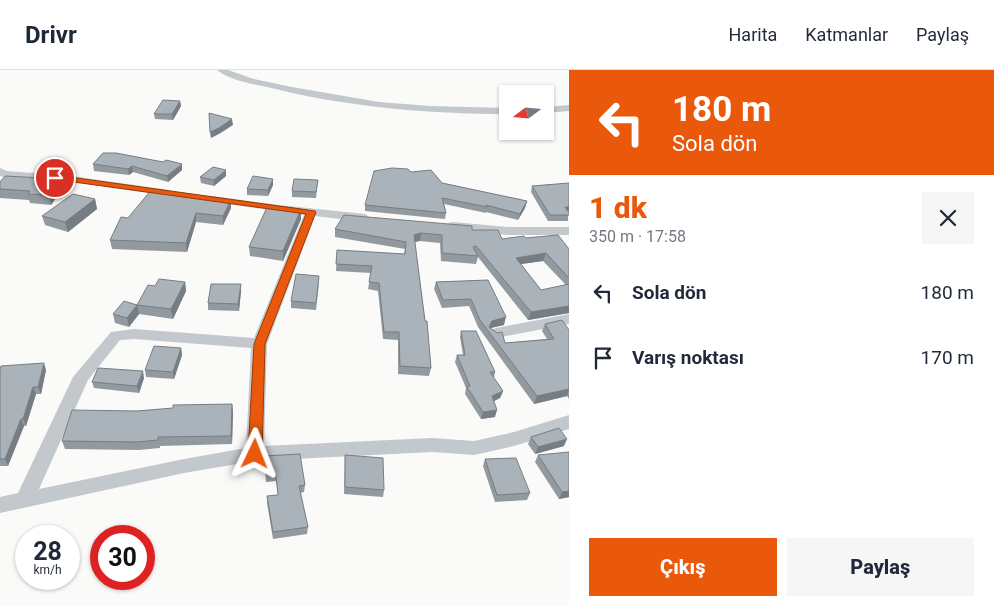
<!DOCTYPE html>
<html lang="tr">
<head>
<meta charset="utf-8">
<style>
	:root { --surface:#fff; --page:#f6f6f7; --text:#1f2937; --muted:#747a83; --line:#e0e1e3; --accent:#ea580c }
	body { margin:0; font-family:Roboto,sans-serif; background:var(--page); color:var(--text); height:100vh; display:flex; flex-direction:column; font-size:19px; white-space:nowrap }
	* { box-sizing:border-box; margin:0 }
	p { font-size:16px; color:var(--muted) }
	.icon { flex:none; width:28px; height:28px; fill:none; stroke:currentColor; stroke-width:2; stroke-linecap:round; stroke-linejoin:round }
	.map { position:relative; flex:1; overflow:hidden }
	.panel { display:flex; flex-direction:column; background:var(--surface); width:425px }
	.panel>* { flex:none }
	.hud { background:#ea580c; color:#fff; overflow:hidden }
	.needle { width:32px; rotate:254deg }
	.controls { position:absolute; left:499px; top:15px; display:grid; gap:10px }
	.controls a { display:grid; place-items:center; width:55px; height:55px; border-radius:0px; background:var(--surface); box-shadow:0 1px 4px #0004; font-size:25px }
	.speed { position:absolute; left:15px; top:455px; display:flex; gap:10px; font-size:25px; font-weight:700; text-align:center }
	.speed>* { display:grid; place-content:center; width:65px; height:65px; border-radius:50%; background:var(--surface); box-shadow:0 1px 4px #0004; line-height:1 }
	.speed small { font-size:12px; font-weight:400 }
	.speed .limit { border:8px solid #d22; background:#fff; color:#111 }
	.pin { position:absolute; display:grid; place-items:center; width:42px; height:42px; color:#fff; margin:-21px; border:2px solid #fff; border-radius:50%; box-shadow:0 1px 5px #0007 }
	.me { position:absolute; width:55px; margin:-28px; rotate:2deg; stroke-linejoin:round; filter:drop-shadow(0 0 4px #0008) }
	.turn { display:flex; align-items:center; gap:18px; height:105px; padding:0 20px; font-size:22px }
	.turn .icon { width:65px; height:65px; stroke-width:2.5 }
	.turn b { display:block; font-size:35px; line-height:42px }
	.round { display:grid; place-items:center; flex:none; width:52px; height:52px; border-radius:0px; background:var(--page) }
	.head { display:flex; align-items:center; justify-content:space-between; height:85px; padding:0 20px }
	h1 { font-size:30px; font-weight:800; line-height:38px; color:var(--accent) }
	.cta { display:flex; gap:10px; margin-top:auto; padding:10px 20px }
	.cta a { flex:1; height:58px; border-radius:0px; background:var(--accent); color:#fff; font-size:20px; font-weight:800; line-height:58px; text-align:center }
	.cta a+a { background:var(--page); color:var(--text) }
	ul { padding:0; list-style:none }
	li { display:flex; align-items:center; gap:15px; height:65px; padding:0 20px }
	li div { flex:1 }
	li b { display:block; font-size:19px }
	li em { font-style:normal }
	header { display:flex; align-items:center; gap:30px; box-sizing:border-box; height:70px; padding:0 25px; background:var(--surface); border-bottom:1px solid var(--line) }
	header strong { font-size:24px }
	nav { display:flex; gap:28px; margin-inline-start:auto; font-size:18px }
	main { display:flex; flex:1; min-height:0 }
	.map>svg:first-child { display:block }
</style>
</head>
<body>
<header>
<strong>Drivr</strong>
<nav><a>Harita</a><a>Katmanlar</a><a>Paylaş</a></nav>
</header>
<main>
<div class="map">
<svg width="569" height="536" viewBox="0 0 569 536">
	<rect width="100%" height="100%" fill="#fafaf8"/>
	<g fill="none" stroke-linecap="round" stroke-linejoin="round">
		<path fill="#c3c8cc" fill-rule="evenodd" d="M217,0H228L254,9L292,17L379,32L430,36L508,38V44C427,44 346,37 267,17C252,14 229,10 217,0Z
			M569,35V41L545,43V37Z
			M0,98L7,101L72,106L169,120L175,123L169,126L72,112L4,107L0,106Z
			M212,126L279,135L365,144L371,148L365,152L315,146L267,274L264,376L432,368L474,371L514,362L569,345V359L514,376L474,385L432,382L255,391L184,403L0,443V427L18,423L73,307L111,262L134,259L254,268L304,145L208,131L206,129ZM134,269L251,278L246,378L184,389L39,419L88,310L120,270Z
			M453,152L508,157H569V165H508L449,159L447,156L449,153Z
			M569,244V254L496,268L491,266L489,263L491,260L496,258Z"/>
	</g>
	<path fill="#929a9f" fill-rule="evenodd" d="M180,31L181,36L173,50L155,49L154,44Z
		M103,83L182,100L168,112L133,102L129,105L94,101L93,94Z
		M411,102L442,113L527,131L525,138L518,150L486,142V143L444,134L446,143L445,149L365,141V135Z
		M226,106L214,116L201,113L200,107Z
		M318,110L316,128L292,127V121Z
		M569,113L568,151H548L531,122L532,116Z
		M273,115L268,126L247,125V119Z
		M63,118L51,135L30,133L29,130L0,128V119Z
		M95,129L97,139L68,162L45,155L42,146Z
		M231,130V138L223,155L196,152L187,182L112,179L110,170L128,148Z
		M301,149L283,191L250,186L249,177Z
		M335,159L472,160L502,169L526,168L569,179V243L528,250L478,187L476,194L441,191L440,173L420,171L415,172L431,298L429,306L398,304V270L383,269L378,221L368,219L371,203L336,201L337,180L404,184L405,179L335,167ZM543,191L566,215L541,220L521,194Z
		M488,210L504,255L491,258L505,273L547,269L542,261L545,254L569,260V329L567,326L534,334L478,257L469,236L442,238L434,219L436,212Z
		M185,212L186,221L173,249L139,244L129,257L115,253L113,244L137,235L155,216Z
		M319,213L316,240L291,238V231Z
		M241,221L239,241L208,240V233Z
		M461,261L495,302L494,308L503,321L500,328L494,331L495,347L481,349L465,324L466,318L455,292L457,285H463L460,267Z
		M181,278L182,285L174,309L146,307L145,300Z
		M0,300H46L41,324H36L26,356H24L8,396H0Z
		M144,308L139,323L94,318L92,312Z
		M232,334L233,342L232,374L160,376V378L139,380L65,379L62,371L137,341Z
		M531,367L564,376L535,384L528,374Z
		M345,385L384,420L383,427L344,424Z
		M538,385L569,427L559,429L535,392Z
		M264,386L305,415L304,422L300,423L308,457L307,464L273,469L267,433V426L278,425L276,411L266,412Z
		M485,389L530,423L527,430L495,432L483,396Z"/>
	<path fill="#777d82" d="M180,31L181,36L173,50L172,44Z
		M232,49L233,55L219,64L211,68L210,62Z
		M182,94V100L168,112L167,106Z
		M132,96L133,102L129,105L128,99Z
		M226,100V106L214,116V110Z
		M61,109L63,118L51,135L49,125Z
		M273,109V115L268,126V120Z
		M95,129L97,139L68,162L65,152Z
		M231,130V138L223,155V146Z
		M527,131L525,138L518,150L520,144Z
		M565,137H569V142Z
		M301,139V149L283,191V181Z
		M196,143V152L187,182L186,173Z
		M421,163L420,171L413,172L414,165Z
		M546,183L543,191L514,195L516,188Z
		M185,212L186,221L173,249L171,239Z
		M241,214V221L239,241L238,234Z
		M137,235L139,244L129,257L127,248Z
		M569,236V243L528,250L531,242Z
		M506,247L504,255L490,258L489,257L492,251Z
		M181,278L182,285L174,309L173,302Z
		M44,293L46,300L41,324L38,317Z
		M143,301L144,308L139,323L137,316Z
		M33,317L36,324L26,356L23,349Z
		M569,319L567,326L534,334L537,326Z
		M503,321L500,328L490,333L492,326Z
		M232,334L233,342L232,374L231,366Z
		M497,340L495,347L481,349L483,342Z
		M21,349L24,356L8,396L5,389Z
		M567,369L564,376L535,384L538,377Z
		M569,421V427L559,429L562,422Z"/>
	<path fill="#aab3b9" stroke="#777d82" d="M163,30L180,31L172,44H154Z
		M209,43L232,49L219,58L210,62Z
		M103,83H116L163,92L166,90L182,94L167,106L132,96L128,99L93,94Z
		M213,97L226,100L214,110L200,107Z
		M392,98L408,99L411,102L431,100L442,113L527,131L520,144L486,135L487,137L442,128L446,143L365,135L374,101Z
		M5,106L61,109L49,125L28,124L30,121L0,119V112Z
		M253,106L273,109L268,120L247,119Z
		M294,109L318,110L316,122L292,121Z
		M569,113V137H565L569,143V145H550L532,116Z
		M152,119L231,130L223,146L196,143L186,173L110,170L121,147L128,148Z
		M73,124L95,129L65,152L42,146Z
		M268,135L301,139L283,181L249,177Z
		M344,145L472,156V160H498L502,169L524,166L526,168L558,165L569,179V208L546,183L516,188L541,220L569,214V236L531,242L476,176L473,177L478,186L442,183V165L421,163L414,165L425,251H427L431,298L400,296L399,262H384L379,213L369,212L372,196L336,194L337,180L405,184L406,172L335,159Z
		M296,204L319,206L316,233L291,231Z
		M159,209L185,212L171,239L137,235L127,248L113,244L124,231L137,235L148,215L155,216Z
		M488,210L506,247L492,251L489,257L497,263L502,262L505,273L554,269L545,254L562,250L569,260V319L537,326L480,250L471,229L443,230L436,212Z
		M211,214H241L238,234L208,233Z
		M461,261H476L495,302H490L503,321L492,326L497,340L483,342L467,317L470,316L457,285H465Z
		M154,276L181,278L173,302L145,300Z
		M44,293L38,317H33L23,349H21L5,389H0V300L1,296Z
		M98,298L143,301L137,316L92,312Z
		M232,334L231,366L158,367V370L137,372L62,371L72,340L137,341L173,338V335Z
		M559,358L567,369L538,377L531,367Z
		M569,382V421L562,422L538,385Z
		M300,384L305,415L299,416L308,457L273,462L267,426L278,425L276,404L266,405L264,386Z
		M345,385L383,388L384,420L345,417Z
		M516,388L530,423L497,425L485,389Z"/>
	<path fill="#ea580c" stroke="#983908" d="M55,105L315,141L316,142L265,274L262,384L260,388L255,390L250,388L248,384L254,274L306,144L52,109V106Z"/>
</svg>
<div class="controls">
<a><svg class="needle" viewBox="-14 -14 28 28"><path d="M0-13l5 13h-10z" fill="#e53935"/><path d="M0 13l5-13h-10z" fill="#747a83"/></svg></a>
</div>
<div class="speed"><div>28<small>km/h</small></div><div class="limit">30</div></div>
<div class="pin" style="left:55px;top:108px;background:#d93025"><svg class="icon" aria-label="arrive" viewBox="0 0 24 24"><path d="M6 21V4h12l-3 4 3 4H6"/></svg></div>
<svg class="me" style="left:255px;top:384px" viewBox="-20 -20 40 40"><path d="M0-17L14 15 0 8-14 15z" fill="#ea580c" stroke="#fff" stroke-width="4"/></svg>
</div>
<section class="panel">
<div class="hud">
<div class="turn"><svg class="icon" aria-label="left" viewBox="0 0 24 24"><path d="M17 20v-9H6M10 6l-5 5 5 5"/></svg><div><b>180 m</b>Sola dön</div></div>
</div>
<div class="head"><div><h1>1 dk</h1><p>350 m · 17:58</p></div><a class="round"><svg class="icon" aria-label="close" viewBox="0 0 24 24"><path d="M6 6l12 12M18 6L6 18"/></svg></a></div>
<ul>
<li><svg class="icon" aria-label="left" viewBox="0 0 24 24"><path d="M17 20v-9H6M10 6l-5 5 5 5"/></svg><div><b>Sola dön</b></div><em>180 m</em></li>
<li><svg class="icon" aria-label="arrive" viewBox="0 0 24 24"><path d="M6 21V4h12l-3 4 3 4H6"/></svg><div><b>Varış noktası</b></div><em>170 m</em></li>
</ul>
<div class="cta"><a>Çıkış</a><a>Paylaş</a></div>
</section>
</main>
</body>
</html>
